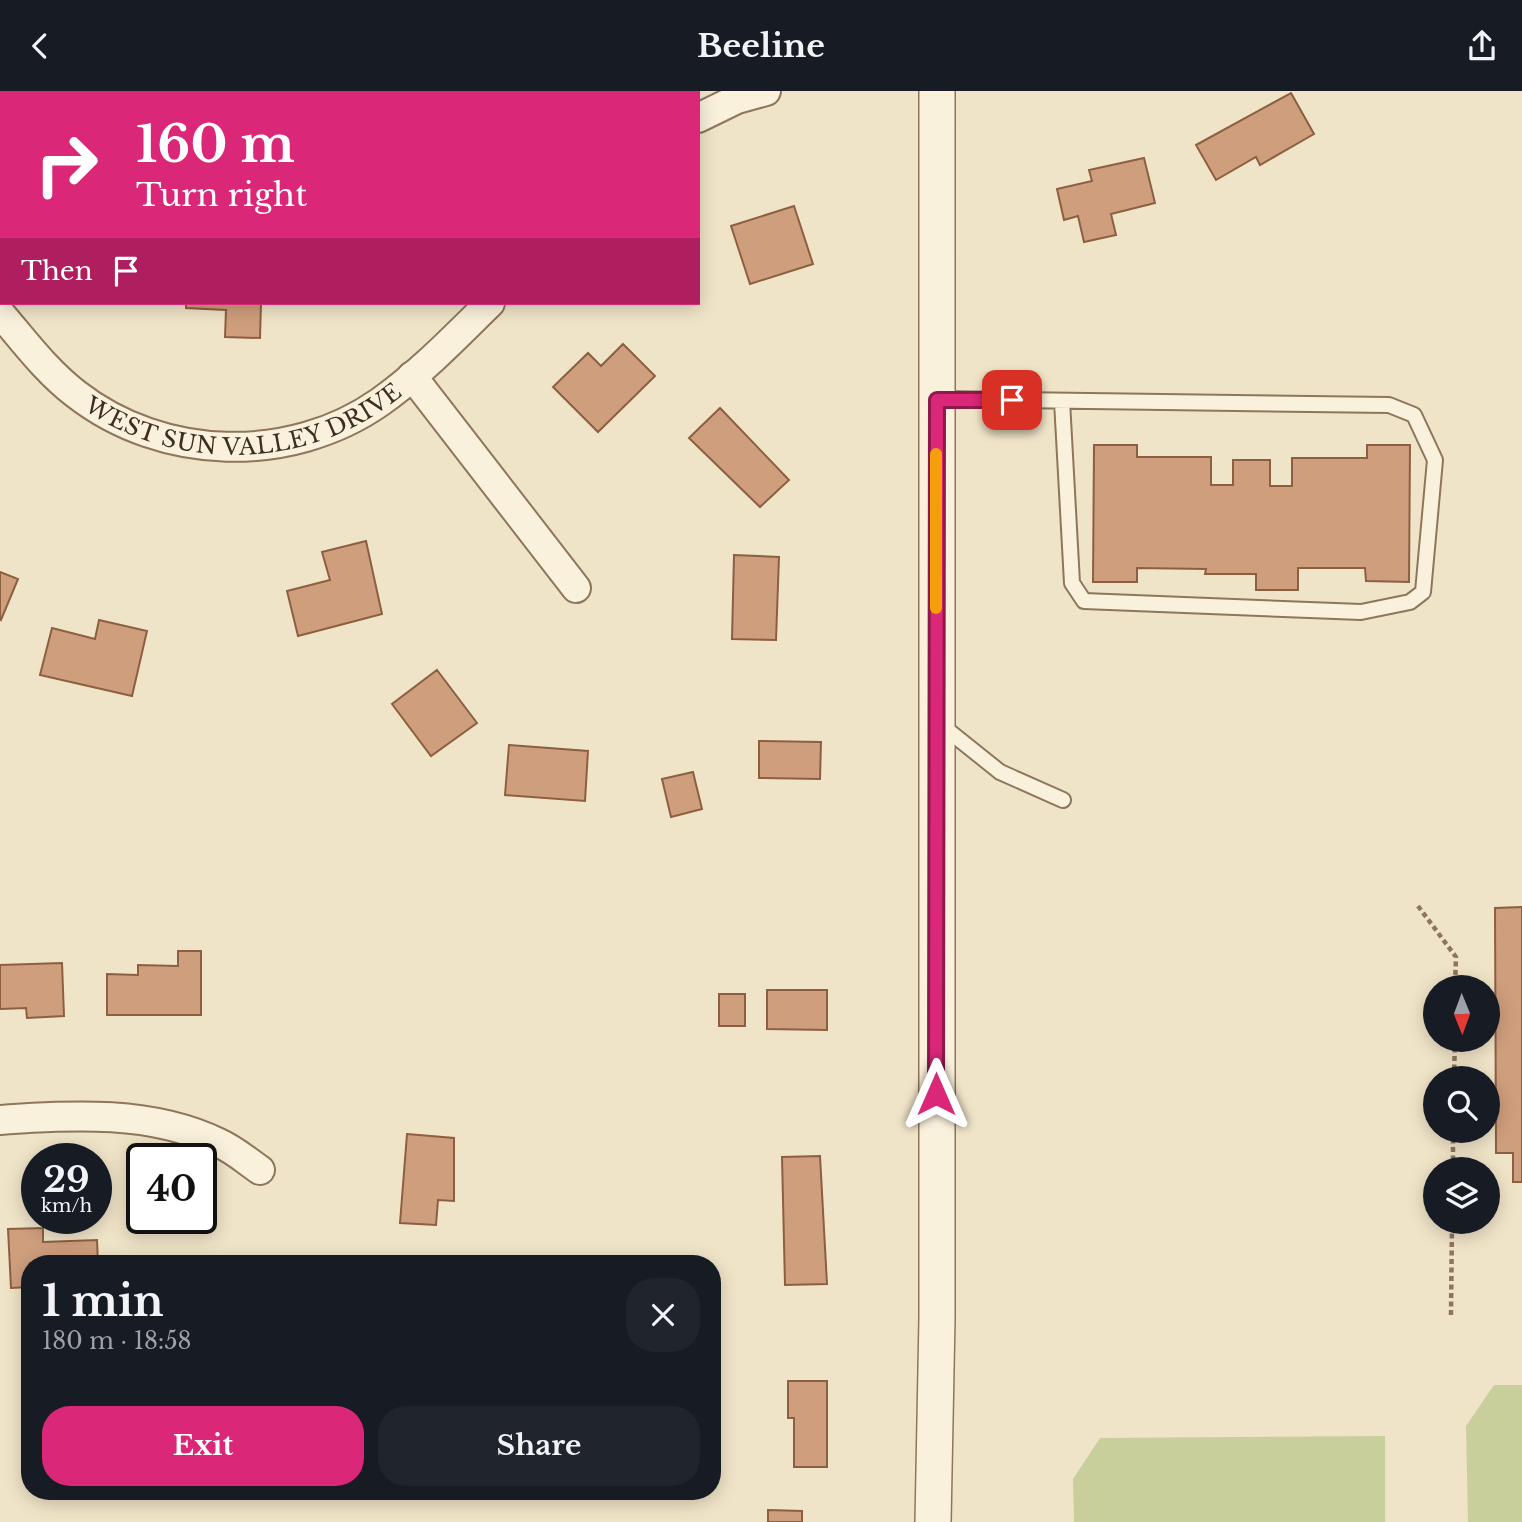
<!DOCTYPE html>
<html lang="en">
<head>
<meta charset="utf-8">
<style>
	:root { --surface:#171b24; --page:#20242c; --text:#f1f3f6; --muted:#9ea1a6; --accent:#db2777 }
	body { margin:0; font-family:"Libre Baskerville",serif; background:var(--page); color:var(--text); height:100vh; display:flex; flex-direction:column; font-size:26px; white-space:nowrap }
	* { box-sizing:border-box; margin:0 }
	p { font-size:23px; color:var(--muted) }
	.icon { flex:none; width:38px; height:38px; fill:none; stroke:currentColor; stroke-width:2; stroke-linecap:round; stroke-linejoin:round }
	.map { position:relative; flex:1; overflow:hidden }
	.side { position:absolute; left:21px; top:1164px; width:700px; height:245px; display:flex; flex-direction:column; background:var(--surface); border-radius:28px; box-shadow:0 4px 18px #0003 }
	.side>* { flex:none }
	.banner { position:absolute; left:0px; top:0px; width:700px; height:214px; box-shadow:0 4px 18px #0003; background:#db2777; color:#fff; overflow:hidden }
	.needle { width:46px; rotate:179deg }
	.buttons { position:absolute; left:1423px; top:884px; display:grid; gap:14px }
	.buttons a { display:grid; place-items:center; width:77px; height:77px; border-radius:50%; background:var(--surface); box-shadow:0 4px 18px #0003; font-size:35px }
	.speed { position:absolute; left:21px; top:1052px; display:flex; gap:14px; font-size:35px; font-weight:700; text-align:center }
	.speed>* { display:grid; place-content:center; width:91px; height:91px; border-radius:50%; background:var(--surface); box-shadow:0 4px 18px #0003; line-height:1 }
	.speed small { font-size:18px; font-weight:400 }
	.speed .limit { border:4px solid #111; border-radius:10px; background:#fff; color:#111 }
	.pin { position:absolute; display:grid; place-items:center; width:60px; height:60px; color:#fff; margin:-30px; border-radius:14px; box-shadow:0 4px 10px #0006 }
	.me { position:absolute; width:77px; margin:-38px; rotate:0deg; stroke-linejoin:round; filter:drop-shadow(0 0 5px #0008) }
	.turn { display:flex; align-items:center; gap:24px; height:147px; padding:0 21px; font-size:32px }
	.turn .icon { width:91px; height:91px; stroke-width:2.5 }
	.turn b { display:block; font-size:49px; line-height:60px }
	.then { display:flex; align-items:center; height:66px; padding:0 21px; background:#0003; gap:14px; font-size:26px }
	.round { display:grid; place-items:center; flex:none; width:74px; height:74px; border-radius:28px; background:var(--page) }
	.overview { display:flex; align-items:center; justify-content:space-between; height:119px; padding:0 21px }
	h1 { font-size:42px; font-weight:700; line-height:52px }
	.button { display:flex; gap:14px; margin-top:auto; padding:14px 21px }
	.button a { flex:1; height:80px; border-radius:28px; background:var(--accent); color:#fff; font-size:28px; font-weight:700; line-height:80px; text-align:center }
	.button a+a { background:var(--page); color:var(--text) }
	header { display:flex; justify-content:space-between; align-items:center; height:91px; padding:0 21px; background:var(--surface); font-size:32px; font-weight:700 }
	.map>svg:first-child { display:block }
</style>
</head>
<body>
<header><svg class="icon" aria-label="back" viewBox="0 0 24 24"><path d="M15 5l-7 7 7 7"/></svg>Beeline<svg class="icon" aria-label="share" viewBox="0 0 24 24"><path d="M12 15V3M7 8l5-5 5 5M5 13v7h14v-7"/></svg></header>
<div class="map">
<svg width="1522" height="1431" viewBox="0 0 1522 1431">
	<rect width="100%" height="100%" fill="#f0e4c8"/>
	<path fill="#c9cf9b" d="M1494,1294H1522V1431H1468L1466,1335Z
		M1385,1345V1431H1074L1073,1388L1100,1347Z"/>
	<path fill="#cf9f7d" stroke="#8d5f41" stroke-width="2" d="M145,0H192L190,2Z
		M1291,2L1314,43L1260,74L1256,66L1216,89L1196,54Z
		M1144,67L1155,112L1111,123L1116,144L1084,151L1078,125L1064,129L1057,98L1092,90L1089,79Z
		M794,115L813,173L750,193L731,135Z
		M186,212H261L260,247L225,246L226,219L186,217Z
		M623,253L655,285L598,341L553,296L588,262L601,275Z
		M720,317L789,389L760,416L689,347Z
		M1094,354H1137V366H1211V394H1233V369H1270V395H1292V367H1367V354H1410L1409,491L1366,490L1365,477H1298V499H1256V483H1205L1206,478L1137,477V491H1093Z
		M366,450L382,523L298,545L287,500L330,489L322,461Z
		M734,464L779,466L776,549L732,548Z
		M0,481L18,488L1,529L0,528Z
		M99,529L147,540L132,605L40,584L52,537L95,548Z
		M437,579L477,632L431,665L392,613Z
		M759,650L821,651L820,688L759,687Z
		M509,654L588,660L585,710L505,704Z
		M693,681L702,718L671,726L662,688Z
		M1522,816V1091H1513V1062H1496L1495,817Z
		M178,860H201V924H107V883L138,884V874L178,875Z
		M62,872L64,925L27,927L26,917L0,918V874Z
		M767,899H827V939L767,938Z
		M719,903H745V935H719Z
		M407,1043L454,1047V1110L438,1109L436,1134L400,1132Z
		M820,1065L827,1193L785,1194L782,1066Z
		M43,1137V1151L97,1149L98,1172H30V1196L11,1197L8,1138Z
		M788,1290H827V1376H794V1327H788Z
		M768,1419L802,1420V1431H768Z"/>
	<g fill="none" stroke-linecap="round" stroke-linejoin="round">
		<defs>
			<path id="service" d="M937,308L1389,314L1414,324L1435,369L1423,501L1410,511L1361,521L1084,510L1072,492L1062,310
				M940,633L1000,681L1063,709"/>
			<g id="minor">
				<path d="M698,27L737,8L766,0"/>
				<path id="s1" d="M0,222C24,250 46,280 76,303C162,370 290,374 380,311C420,283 455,246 490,212"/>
				<path d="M412,285L576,497"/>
				<path d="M0,1029C74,1024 151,1019 219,1052C233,1058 247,1070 260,1079"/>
			</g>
			<path id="tertiary" d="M933,1431L937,1227V0"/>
		</defs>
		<use href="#service" stroke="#8d765c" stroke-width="18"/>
		<use href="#minor" stroke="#8d765c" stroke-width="32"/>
		<use href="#tertiary" stroke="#8d765c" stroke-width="38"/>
		<path stroke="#8d765c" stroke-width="4.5" stroke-dasharray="5 3.5" stroke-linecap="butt" d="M1418,815L1456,866L1455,896
			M1454,987L1455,948
			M1453,1078V1040
			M1451,1224L1452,1130"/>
		<use href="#service" stroke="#faf1dc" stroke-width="14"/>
		<use href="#minor" stroke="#faf1dc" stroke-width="28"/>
		<use href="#tertiary" stroke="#faf1dc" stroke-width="35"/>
	</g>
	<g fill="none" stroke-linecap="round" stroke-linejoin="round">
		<defs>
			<path id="route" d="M936,1003L937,309H1012"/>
		</defs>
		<use href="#route" stroke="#8e194d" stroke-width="18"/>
		<use href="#route" stroke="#db2777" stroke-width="12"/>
		<path stroke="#f59e0b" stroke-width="12" d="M936,517V363"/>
	</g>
	<g text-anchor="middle" stroke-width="5" stroke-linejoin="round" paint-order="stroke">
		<g font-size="23" fill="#3d2e20" stroke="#f7eed8">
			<text dy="8" stroke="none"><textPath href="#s1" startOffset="292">WEST SUN VALLEY DRIVE</textPath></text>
		</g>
	</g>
</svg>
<div class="buttons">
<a><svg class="needle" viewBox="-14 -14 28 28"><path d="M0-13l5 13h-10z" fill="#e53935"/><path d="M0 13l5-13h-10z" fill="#9ea1a6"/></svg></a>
<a><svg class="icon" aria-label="search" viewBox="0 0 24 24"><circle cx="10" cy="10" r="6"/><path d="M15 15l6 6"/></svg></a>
<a><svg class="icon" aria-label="layers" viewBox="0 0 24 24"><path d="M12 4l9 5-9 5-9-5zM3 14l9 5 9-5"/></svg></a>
</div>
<div class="speed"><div>29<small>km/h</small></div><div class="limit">40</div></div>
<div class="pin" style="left:1012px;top:309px;background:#d93025"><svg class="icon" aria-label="arrive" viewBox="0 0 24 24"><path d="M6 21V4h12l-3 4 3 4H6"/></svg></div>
<svg class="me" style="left:936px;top:1003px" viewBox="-20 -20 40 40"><path d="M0-17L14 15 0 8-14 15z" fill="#db2777" stroke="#fff" stroke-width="4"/></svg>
<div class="banner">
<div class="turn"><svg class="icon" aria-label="right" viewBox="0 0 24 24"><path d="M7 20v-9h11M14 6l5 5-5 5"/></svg><div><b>160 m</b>Turn right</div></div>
<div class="then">Then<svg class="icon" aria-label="arrive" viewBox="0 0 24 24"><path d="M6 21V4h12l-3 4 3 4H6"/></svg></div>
</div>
<section class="side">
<div class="overview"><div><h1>1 min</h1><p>180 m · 18:58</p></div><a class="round"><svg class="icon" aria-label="close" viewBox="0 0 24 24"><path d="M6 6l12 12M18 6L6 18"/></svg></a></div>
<div class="button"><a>Exit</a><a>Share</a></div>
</section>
</div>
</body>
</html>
